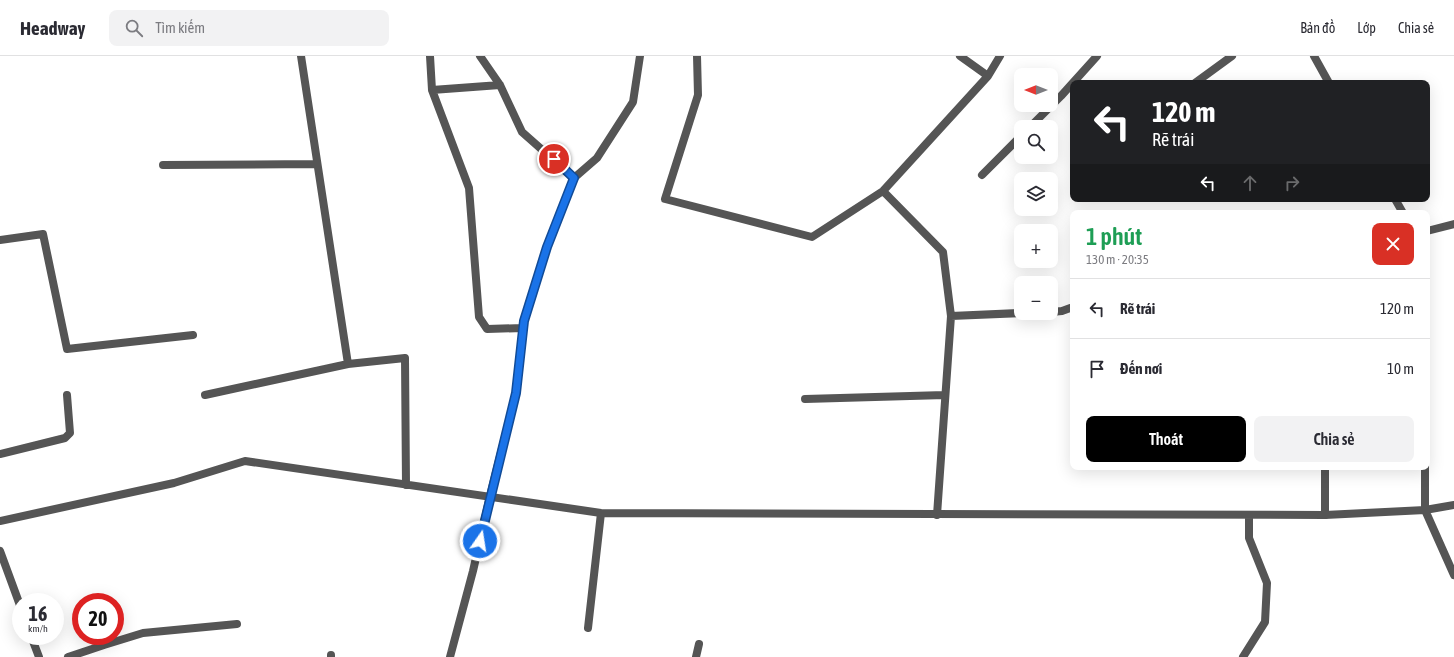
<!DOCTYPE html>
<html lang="vi">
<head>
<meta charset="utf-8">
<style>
	:root { --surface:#fff; --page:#f2f2f3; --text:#2b2b33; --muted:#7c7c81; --line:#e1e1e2; --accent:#000 }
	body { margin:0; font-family:"Asap Condensed",sans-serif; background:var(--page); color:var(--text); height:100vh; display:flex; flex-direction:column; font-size:15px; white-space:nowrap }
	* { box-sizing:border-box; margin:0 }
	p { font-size:13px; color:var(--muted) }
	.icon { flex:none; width:22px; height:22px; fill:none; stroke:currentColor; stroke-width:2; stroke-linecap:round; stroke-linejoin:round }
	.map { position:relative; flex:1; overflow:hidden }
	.details { position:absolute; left:1070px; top:154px; width:360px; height:260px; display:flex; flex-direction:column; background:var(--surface); border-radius:8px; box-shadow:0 4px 16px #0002 }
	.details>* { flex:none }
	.top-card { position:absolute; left:1070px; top:24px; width:360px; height:122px; border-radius:8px; box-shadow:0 4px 16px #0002; background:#202124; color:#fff; overflow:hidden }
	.needle { width:26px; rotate:270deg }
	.fabs { position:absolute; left:1014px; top:12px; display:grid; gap:8px }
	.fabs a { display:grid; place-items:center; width:44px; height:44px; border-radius:8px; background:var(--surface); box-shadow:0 4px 16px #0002; font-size:20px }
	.speed { position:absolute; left:12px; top:537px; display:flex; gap:8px; font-size:20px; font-weight:700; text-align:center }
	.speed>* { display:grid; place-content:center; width:52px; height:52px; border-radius:50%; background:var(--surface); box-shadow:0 4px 16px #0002; line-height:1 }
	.speed small { font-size:10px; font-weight:400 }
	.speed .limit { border:6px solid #d22; background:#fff; color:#111 }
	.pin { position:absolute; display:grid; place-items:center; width:34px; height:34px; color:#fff; margin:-17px; border:2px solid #fff; border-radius:50%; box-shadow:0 1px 4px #0007 }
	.me { position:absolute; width:44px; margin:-22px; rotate:13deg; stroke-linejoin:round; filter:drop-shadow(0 0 3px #0008) }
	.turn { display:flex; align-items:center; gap:14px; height:84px; padding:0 16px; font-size:18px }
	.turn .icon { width:52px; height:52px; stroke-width:2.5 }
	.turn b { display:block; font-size:28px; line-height:34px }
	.lanes { display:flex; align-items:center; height:38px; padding:0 16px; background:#0003; justify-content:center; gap:20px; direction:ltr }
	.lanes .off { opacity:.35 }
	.round { display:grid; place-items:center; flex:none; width:42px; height:42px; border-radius:8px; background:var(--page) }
	.head { display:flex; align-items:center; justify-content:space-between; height:68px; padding:0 16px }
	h1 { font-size:24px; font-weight:600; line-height:30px; color:#1e9e55 }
	.action { display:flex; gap:8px; margin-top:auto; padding:8px 16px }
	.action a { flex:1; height:46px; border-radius:8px; background:var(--accent); color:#fff; font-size:16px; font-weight:600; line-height:46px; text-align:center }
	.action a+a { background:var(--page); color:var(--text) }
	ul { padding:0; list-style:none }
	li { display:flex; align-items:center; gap:12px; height:60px; padding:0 16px; border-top:1px solid var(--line) }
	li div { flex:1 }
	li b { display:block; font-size:15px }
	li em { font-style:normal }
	header { display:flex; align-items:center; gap:24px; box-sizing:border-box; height:56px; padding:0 20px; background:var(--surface); border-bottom:1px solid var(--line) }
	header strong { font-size:19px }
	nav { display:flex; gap:22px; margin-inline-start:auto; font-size:14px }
	.search { width:280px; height:36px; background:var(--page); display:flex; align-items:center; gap:10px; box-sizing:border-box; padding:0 14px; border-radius:8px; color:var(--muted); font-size:15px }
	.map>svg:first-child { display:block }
</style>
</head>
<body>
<header>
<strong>Headway</strong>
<div class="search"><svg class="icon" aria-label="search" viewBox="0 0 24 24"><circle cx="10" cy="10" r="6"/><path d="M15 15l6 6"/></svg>Tìm kiếm</div>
<nav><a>Bản đồ</a><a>Lớp</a><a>Chia sẻ</a></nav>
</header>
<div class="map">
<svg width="1454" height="601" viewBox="0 0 1454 601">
	<rect width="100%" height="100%" fill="#fff"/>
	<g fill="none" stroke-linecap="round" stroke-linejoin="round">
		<path stroke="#555" stroke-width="8" d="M430,0L432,34L469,132L479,261L487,273L523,272
			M480,0L500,29L522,76L574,122
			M697,0L698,39L665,143L812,181L883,135L988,20
			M960,0L988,20L1000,0
			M1195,27L1232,0
			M432,34L500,29
			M1030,71L1061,40L1097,0
			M982,119L1021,80
			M883,135L943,196L951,260
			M1051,256L1062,255L1073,251
			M805,343L945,339
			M1325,411V459
			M937,459L951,260L1021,257
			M68,601L104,589L143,577L237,568
			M450,601L473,515L490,440L516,337L524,265L547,191L574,122L597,102L633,46L640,0"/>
		<path stroke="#555" stroke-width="8" d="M301,0L348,308L405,302L406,429
			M1314,0L1329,27
			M163,109L316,108
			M1395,143L1403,157
			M1427,175L1454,168
			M0,184L43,178L67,293L193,279
			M205,339L348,308
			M0,398L65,382L70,377L67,339
			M1425,411V454L1454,519
			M0,465L174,427L245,405L601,457L1325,459L1425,454L1454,449
			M588,572L601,457
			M331,599V601
			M696,601L699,588
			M1243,601L1265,566L1267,527L1249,482V459"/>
		<path stroke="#555" stroke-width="8" d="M0,495L21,552
			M31,580L39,601"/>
	</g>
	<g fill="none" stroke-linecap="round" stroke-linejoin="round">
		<defs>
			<path id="route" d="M480,485L516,337L524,265L547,191L574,122L554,103"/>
		</defs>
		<use href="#route" stroke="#114b97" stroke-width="10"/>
		<use href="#route" stroke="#1a73e8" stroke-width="7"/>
	</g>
</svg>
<div class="fabs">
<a><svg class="needle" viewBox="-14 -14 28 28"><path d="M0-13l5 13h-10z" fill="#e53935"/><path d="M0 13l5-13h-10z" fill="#7c7c81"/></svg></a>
<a><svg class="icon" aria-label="search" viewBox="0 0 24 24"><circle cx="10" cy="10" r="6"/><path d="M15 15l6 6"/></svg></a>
<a><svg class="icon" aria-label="layers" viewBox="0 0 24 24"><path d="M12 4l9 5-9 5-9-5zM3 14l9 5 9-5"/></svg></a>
<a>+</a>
<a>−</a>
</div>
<div class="speed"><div>16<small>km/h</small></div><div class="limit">20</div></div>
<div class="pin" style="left:554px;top:103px;background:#d93025"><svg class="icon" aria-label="arrive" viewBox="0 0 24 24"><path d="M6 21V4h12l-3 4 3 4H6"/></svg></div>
<svg class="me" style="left:480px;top:485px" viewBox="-20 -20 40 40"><circle r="17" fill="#1a73e8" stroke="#fff" stroke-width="3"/><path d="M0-11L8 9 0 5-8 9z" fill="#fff"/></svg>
<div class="top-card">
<div class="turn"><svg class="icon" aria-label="left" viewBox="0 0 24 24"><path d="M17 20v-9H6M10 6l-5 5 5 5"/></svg><div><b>120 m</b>Rẽ trái</div></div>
<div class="lanes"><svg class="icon" aria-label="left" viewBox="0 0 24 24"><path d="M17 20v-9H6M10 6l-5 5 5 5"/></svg><svg class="icon off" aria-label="ahead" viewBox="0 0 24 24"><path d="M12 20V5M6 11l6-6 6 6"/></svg><svg class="icon off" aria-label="right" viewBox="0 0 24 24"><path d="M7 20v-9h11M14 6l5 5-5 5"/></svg></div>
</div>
<section class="details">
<div class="head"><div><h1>1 phút</h1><p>130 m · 20:35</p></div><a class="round" style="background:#d93025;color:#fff"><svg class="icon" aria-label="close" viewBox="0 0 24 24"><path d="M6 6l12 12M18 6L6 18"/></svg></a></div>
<ul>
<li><svg class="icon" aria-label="left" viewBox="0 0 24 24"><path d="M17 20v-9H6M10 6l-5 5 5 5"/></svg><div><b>Rẽ trái</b></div><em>120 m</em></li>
<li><svg class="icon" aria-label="arrive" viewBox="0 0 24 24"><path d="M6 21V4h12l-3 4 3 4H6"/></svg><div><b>Đến nơi</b></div><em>10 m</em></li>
</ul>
<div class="action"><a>Thoát</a><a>Chia sẻ</a></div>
</section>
</div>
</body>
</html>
